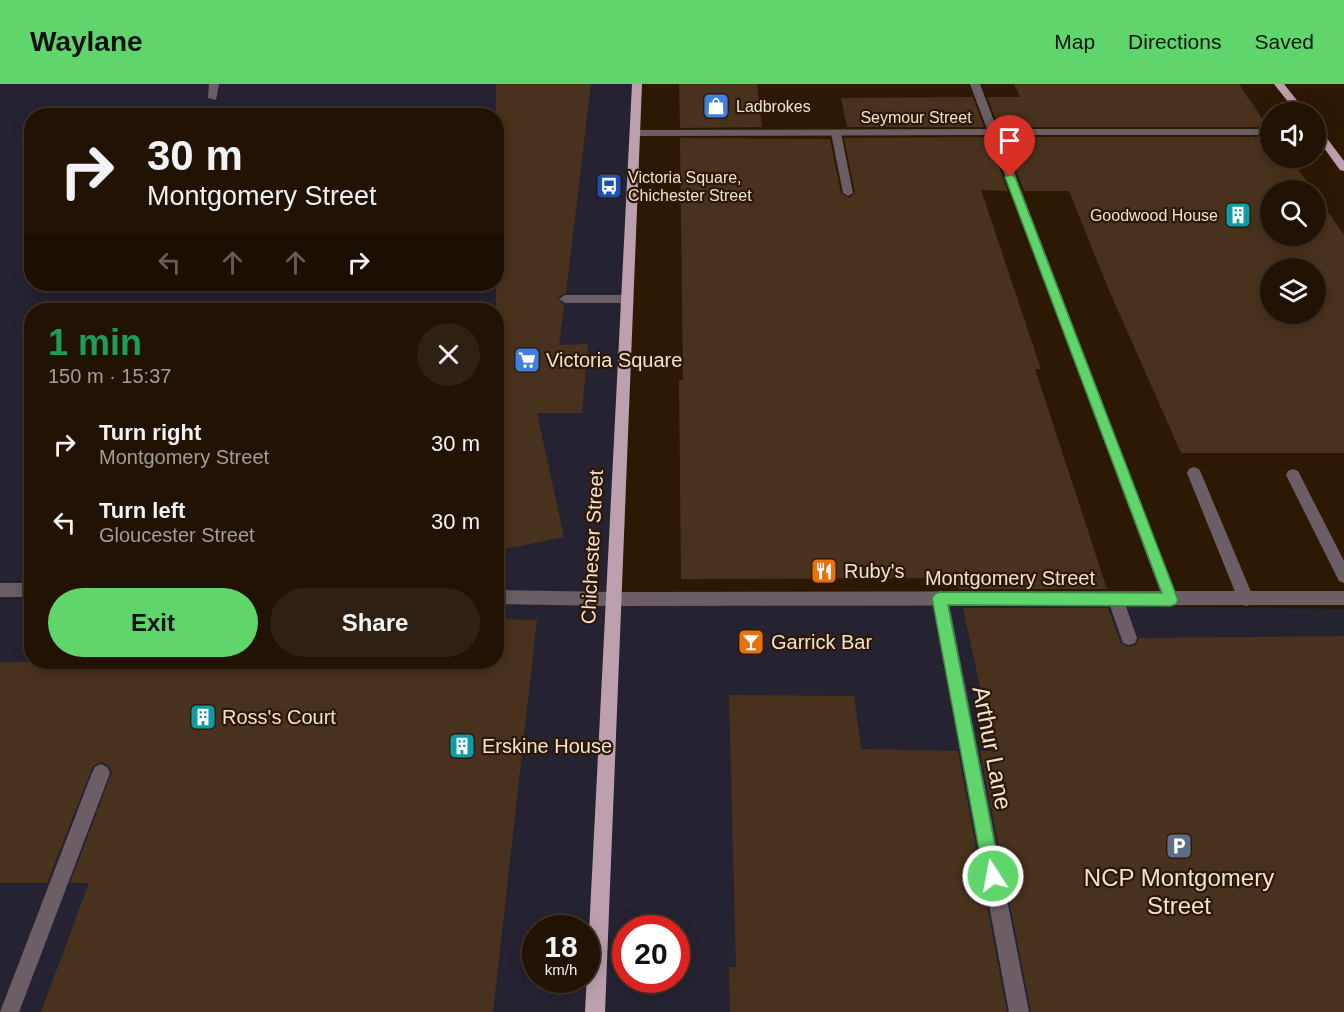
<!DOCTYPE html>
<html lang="en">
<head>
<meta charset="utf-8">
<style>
	:root { --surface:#221203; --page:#2e2012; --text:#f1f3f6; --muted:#a29e9a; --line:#3f3225; --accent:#5fd56b }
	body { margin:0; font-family:Helvetica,sans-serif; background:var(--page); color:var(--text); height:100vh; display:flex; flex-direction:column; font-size:22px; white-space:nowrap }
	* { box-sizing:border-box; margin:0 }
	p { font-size:20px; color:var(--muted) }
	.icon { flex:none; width:33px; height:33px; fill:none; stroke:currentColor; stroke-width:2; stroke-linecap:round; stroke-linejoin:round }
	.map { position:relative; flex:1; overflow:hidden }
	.panel { position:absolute; left:24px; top:219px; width:480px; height:366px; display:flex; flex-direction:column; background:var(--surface); border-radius:24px; box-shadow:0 3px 15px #0003,0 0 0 2px var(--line) }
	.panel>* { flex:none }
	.hud { position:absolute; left:24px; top:24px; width:480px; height:183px; border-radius:24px; box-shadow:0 3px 15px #0003,0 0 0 2px var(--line); background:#221203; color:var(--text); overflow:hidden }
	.tools { position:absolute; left:1260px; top:18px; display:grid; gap:12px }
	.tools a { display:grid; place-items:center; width:66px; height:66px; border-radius:50%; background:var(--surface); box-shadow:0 3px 15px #0003,0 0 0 2px var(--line); font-size:30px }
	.speed { position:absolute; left:522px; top:831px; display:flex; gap:12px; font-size:30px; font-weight:700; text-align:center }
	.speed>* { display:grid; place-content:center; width:78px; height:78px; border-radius:50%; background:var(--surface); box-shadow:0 3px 15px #0003,0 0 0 2px var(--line); line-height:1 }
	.speed small { font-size:15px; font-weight:400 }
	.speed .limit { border:9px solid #d22; background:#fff; color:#111 }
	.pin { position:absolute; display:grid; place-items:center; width:51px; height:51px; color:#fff; margin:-62px -26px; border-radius:50% 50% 50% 0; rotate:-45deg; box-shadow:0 0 6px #0007 }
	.pin .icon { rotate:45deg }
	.me { position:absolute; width:66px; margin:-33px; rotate:349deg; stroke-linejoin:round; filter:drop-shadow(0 0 4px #0008) }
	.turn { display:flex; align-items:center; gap:21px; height:126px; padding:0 24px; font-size:27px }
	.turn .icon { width:78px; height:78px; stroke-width:2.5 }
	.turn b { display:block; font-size:42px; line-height:51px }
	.lanes { display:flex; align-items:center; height:57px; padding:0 24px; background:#0003; justify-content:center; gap:30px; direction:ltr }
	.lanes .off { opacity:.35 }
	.round { display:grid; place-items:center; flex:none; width:63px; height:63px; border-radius:32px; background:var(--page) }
	.head { display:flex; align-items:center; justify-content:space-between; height:102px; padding:0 24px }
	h1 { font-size:36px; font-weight:800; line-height:45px; color:#1e9e55 }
	.button { display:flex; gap:12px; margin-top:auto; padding:12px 24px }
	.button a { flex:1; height:69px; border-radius:36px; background:var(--accent); color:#111; font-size:24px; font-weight:800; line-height:69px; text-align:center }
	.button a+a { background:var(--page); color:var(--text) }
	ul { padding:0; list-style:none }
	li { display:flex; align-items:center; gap:18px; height:78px; padding:0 24px }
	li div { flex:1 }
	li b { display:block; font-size:22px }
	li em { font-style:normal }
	header { display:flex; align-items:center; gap:36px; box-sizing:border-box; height:84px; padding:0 30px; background:var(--accent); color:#111 }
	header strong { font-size:28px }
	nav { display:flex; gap:33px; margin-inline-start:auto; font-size:21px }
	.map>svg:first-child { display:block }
</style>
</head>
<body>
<header>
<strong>Waylane</strong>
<nav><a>Map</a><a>Directions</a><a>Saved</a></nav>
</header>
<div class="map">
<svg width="1344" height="928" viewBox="0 0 1344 928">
	<rect width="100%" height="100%" fill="#2d1804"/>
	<path fill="#252232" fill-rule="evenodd" d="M0,0H639L613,515L1344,525V928H0ZM32,32H496V200H32ZM32,226H496V578H32ZM536,844H586V896H536ZM626,844H676V896H626Z"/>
	<path fill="#49321d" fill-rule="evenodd" d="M496,0H591L566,209L557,214L564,221L559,261L588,260L582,329H537L564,453L496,467Z
		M679,0H757L762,43L680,44Z
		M1014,0H1239L1268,43H999L987,13H1020Z
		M973,13L984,43H847L841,14Z
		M988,53L1008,107L981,106L1041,285H1035L1107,505H959L956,494L681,495L679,296H683L680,54L830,55L841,109L849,114L855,109L844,54Z
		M1003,53H1270V74H1290L1313,106H1270V152H1316V110L1344,151V369H1181L1108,204L1069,107H1024ZM1270,184H1316V230H1270Z
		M963,524H1108L1121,560L1128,563L1136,561L1139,554L1344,552V928H1031L980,667H994Z
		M496,535L537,536L493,928H41L89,799H70L112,688L108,681L102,678L93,682L47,799H0V578H496Z
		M729,611L854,612L861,665L958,667L1007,928H730L729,883H736Z"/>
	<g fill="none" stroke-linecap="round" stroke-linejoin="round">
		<path fill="#6c5e65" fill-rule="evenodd" d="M836,46L841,49L853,109L848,112L843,109L831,49Z
			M565,211H626L632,215L626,219H565L559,215Z
			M1194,383L1199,385L1201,389L1254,515L1252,520L1246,522L1240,520L1238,515L1187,389L1189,385Z
			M1293,385L1298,387L1344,477V499L1339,497L1286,391L1288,387Z
			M940,507L946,509L948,514L1029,928H1009L932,514L934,509Z
			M1116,509L1122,511L1137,554L1135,559L1129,561L1123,559L1108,516L1110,511Z"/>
		<path fill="#6c5e65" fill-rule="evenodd" d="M209,0H219L216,16L208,14Z
			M0,499H32V513H0Z
			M496,506L612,508L618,510L620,515L618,520L612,522L496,520Z
			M101,680L107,683L110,689L19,928H0L92,689L95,683Z"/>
		<path fill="#6c5e65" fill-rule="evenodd" d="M970,0H980L997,45H1270V51H1000L1175,507H1344V521L612,522L606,520L604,515L606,510L612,508L1160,507L990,51L634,52L629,49L634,46L987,45Z"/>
		<path fill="#bda0ae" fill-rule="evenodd" d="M632,0H642L605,928H585Z
			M1274,0H1284L1306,28H1296Z
			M1316,44L1320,45L1344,77V87L1340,86L1316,53Z"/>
	</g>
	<path fill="#5fd56b" stroke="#3e8a46" stroke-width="1.5" d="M1010,90L1015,93L1178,516L1176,520L1171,522L948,521L1001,792L999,798L993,800L986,798L984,792L932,514L935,510L940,508L1162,509L1005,93Z"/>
	<defs>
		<symbol id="shop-square" viewBox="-11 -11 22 22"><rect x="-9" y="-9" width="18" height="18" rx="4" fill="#3f7fe0" stroke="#2d1804"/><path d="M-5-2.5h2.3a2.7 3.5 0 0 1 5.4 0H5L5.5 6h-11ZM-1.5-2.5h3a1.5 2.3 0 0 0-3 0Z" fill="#fff"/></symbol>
		<symbol id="bus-square" viewBox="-11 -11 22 22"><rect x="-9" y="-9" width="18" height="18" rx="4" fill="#1a4fb4" stroke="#2d1804"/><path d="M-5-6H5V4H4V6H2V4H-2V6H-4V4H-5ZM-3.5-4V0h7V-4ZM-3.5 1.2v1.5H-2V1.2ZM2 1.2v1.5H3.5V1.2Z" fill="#fff"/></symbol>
		<symbol id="building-square" viewBox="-11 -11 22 22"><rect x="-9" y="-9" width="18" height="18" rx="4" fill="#0f9aa8" stroke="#2d1804"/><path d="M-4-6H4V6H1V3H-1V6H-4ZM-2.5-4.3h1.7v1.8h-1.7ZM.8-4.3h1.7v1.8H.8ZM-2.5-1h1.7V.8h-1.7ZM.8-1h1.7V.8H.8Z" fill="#fff"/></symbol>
		<symbol id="supermarket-square" viewBox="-11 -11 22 22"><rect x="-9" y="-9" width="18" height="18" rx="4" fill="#3f7fe0" stroke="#2d1804"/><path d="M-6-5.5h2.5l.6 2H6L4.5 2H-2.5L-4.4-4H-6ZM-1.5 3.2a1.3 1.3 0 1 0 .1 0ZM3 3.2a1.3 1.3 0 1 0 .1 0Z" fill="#fff"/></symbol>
		<symbol id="restaurant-square" viewBox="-11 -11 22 22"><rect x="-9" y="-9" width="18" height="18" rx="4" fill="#e8710a" stroke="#2d1804"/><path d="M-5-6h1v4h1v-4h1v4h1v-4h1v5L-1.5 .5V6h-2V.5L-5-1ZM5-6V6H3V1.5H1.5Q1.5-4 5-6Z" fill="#fff"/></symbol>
		<symbol id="bar-square" viewBox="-11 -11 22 22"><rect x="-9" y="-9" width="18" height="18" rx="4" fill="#e8710a" stroke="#2d1804"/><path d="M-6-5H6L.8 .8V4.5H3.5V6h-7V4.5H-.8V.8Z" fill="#fff"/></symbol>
		<symbol id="parking-square" viewBox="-11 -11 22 22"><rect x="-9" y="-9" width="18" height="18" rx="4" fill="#5c6f8a" stroke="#2d1804"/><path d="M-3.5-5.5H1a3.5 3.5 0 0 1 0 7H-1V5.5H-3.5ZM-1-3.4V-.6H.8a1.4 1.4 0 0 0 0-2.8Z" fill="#fff"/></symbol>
	</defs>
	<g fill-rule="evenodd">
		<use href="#shop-square" x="701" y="7" width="30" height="30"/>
		<use href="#bus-square" x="594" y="87" width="30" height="30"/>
		<use href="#building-square" x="1223" y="116" width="30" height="30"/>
		<use href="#supermarket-square" x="512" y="261" width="30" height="30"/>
		<use href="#restaurant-square" x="809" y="472" width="30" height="30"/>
		<use href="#bar-square" x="736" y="543" width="30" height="30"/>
		<use href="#building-square" x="188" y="618" width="30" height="30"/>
		<use href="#building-square" x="447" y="647" width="30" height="30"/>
		<use href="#parking-square" x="1164" y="747" width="30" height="30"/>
	</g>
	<g text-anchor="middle" stroke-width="4.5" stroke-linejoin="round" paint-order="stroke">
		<g font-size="16" fill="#f0e2d5" stroke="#2d1804" text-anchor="start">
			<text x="736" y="28">Ladbrokes</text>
			<text x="628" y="99">Victoria Square,<tspan x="628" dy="18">Chichester Street</tspan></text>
			<text x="1218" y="137" text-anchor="end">Goodwood House</text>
		</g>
		<g font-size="16" fill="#f0e2d5" stroke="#2d1804">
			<text x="916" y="39">Seymour Street</text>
		</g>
		<g font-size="20" fill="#f0e2d5" stroke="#2d1804" text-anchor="start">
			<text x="546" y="283">Victoria Square</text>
			<text x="844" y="494">Ruby's</text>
			<text x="771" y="565">Garrick Bar</text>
			<text x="222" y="640">Ross's Court</text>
			<text x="482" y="669">Erskine House</text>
		</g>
		<g font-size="20" fill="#f0e2d5" stroke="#2d1804">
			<text transform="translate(592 463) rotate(-87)" y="7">Chichester Street</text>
			<text x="1010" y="501">Montgomery Street</text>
		</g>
		<g font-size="24" fill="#f0e2d5" stroke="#2d1804">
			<text transform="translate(992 664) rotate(79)" y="8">Arthur Lane</text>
		</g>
		<g font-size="24" fill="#f0e2d5" stroke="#2d1804">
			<text x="1179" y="802">NCP Montgomery<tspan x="1179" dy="28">Street</tspan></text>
		</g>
	</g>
</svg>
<div class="tools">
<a><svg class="icon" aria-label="sound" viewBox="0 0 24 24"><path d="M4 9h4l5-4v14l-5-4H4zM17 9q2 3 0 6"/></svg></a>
<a><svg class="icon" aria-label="search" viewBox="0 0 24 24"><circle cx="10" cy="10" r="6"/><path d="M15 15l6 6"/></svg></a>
<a><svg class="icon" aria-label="layers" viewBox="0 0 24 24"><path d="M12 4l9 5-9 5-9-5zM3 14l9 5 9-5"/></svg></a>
</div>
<div class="speed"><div>18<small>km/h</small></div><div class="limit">20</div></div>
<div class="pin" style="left:1010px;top:93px;background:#d93025"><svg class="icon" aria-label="arrive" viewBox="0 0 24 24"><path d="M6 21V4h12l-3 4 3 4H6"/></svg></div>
<svg class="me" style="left:993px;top:792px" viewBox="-20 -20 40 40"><circle r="17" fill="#5fd56b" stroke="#fff" stroke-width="3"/><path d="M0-11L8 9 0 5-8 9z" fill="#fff"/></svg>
<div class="hud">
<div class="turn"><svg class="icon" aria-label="right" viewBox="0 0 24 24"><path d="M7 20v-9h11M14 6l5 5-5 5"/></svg><div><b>30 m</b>Montgomery Street</div></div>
<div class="lanes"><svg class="icon off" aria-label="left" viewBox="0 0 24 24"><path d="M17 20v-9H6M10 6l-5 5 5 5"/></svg><svg class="icon off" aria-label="ahead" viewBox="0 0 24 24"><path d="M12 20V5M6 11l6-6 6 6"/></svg><svg class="icon off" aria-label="ahead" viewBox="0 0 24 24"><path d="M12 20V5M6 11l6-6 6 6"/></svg><svg class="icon" aria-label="right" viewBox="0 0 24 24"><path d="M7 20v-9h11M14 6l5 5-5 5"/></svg></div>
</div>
<section class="panel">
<div class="head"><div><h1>1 min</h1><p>150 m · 15:37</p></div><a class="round"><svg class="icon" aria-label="close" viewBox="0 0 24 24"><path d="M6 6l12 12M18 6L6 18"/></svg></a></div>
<ul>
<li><svg class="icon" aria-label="right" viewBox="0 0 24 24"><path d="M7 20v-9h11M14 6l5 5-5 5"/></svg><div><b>Turn right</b><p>Montgomery Street</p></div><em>30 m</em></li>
<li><svg class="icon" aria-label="left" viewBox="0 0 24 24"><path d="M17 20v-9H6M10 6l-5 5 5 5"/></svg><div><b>Turn left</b><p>Gloucester Street</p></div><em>30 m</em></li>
</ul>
<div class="button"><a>Exit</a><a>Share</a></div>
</section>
</div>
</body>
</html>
